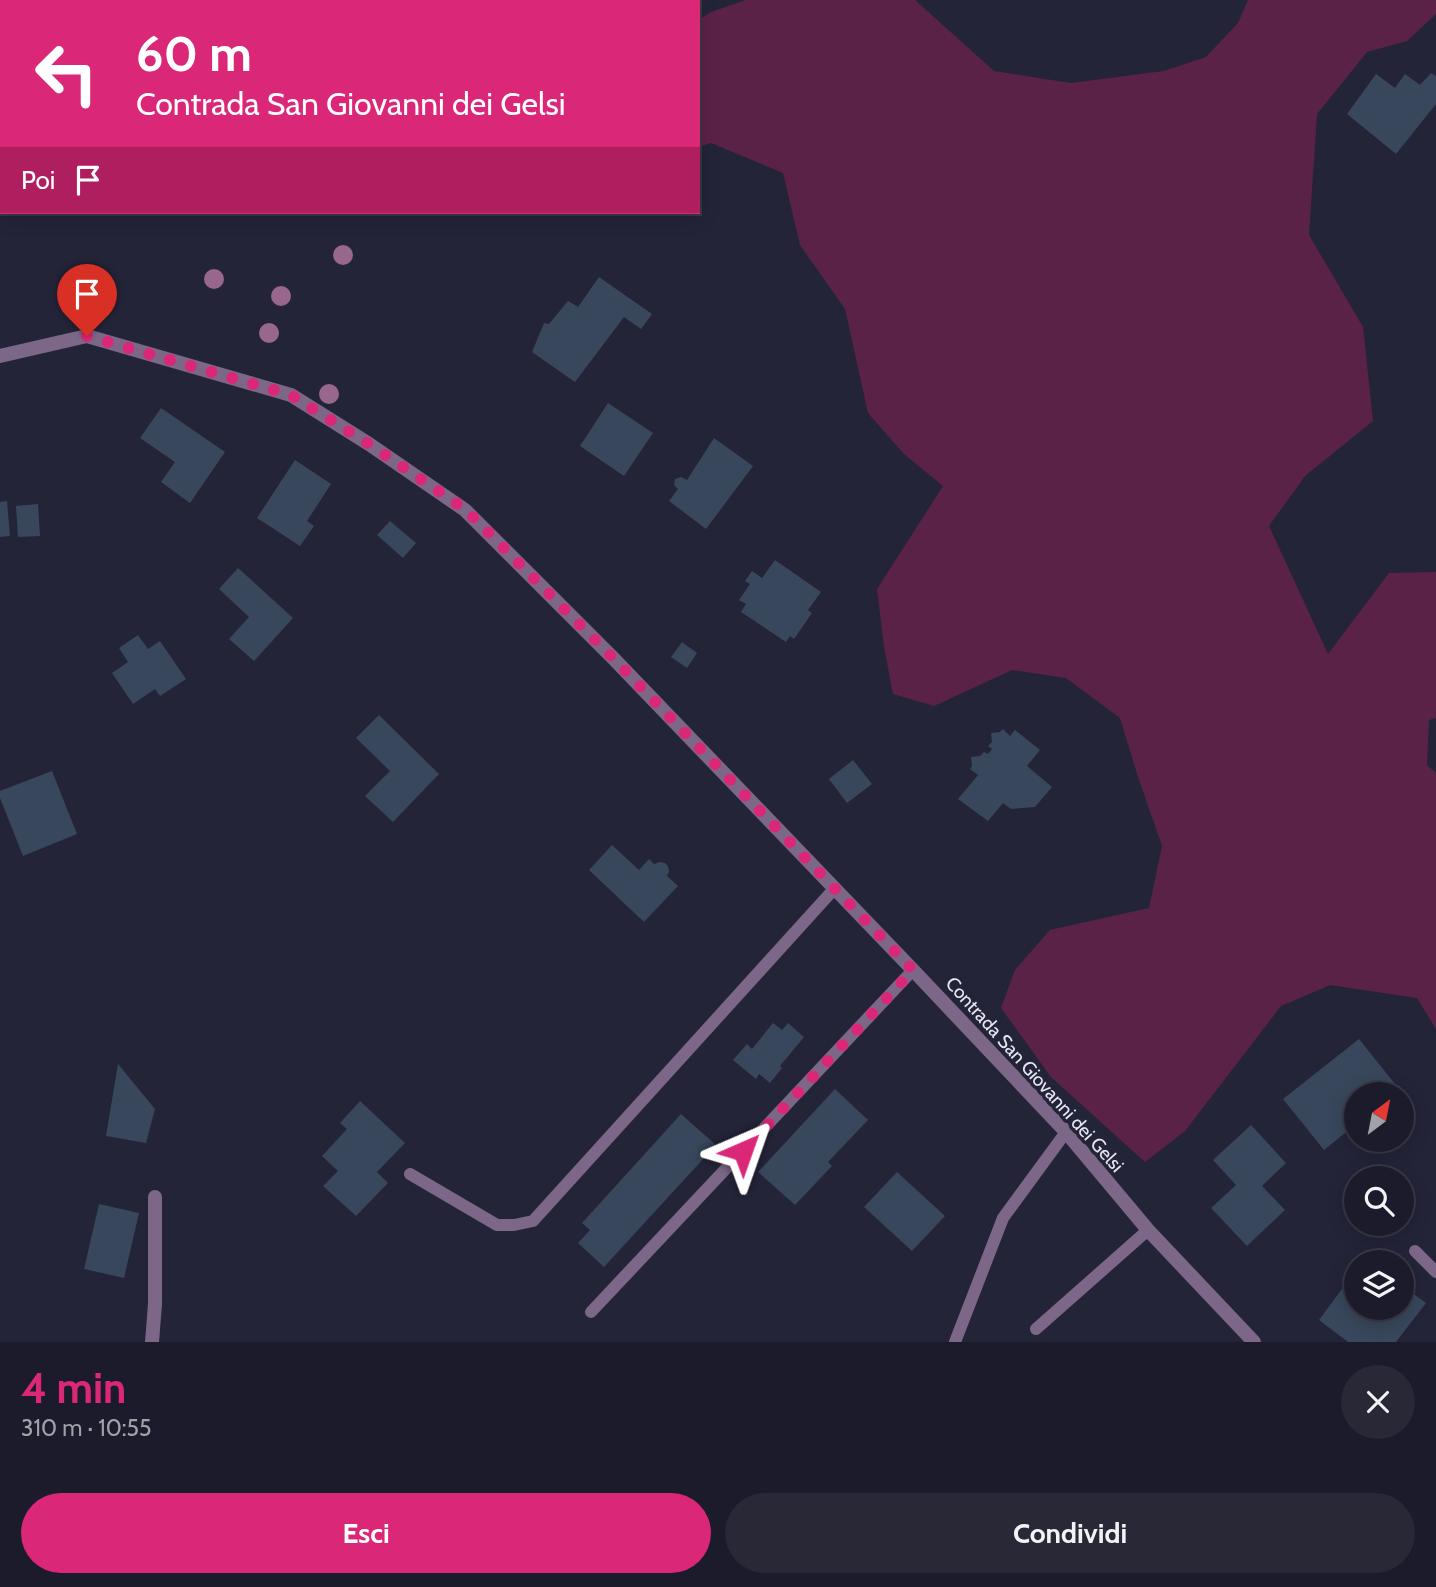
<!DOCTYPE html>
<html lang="it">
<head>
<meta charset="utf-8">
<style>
	:root { --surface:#1b1b2b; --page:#282837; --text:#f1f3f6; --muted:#a0a1a9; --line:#393947; --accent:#db2777 }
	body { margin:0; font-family:Cabin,sans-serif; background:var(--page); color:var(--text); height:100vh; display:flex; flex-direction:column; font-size:26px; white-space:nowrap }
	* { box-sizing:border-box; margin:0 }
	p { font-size:23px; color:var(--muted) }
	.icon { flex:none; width:38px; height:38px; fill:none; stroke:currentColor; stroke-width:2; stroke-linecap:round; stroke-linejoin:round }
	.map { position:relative; height:1342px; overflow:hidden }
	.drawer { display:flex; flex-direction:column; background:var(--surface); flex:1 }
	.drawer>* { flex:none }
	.top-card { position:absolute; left:0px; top:0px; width:700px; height:214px; box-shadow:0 4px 18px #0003,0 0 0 2px var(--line); background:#db2777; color:#fff; overflow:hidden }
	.needle { width:46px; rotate:32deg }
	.buttons { position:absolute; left:1344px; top:1082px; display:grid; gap:14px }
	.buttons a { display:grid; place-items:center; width:70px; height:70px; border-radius:50%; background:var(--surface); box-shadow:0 4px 18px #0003,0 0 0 2px var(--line); font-size:35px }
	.pin { position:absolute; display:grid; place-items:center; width:60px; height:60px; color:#fff; margin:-72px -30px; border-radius:50% 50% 50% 0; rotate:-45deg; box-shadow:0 0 7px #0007 }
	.pin .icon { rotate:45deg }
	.me { position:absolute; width:77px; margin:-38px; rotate:43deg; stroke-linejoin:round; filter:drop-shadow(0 0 5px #0008) }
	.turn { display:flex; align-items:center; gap:24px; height:147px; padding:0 21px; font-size:32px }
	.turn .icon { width:91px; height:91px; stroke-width:2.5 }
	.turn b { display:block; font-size:49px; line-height:60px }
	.then { display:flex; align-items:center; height:66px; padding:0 21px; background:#0003; gap:14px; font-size:26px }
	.round { display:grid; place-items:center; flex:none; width:74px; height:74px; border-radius:37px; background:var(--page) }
	.summary { display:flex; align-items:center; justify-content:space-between; height:119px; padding:0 21px }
	h1 { font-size:42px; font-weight:800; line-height:52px; color:var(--accent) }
	.cta { display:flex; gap:14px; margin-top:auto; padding:14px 21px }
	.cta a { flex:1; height:80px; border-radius:42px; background:var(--accent); color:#fff; font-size:28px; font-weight:800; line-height:80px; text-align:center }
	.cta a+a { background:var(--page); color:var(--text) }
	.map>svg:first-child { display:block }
</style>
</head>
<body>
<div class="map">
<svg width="1436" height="1342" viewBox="0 0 1436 1342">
	<rect width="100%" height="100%" fill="#242439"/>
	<path fill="#5b2248" d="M746,0H915L994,71L1071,83L1164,71L1206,57L1238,23L1248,0H1436V14L1407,41L1367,52L1317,114L1309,235L1363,327L1373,421L1305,476L1269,526L1328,654L1389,573L1436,572V718L1429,720L1427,765L1436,773V1029L1417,998L1330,985L1281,1006L1185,1131L1145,1162L1051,1077L1001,1008L1015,970L1050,930L1149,908L1162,846L1138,777L1120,718L1066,678L1012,670L934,706L893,694L884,647L877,589L943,486L904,454L868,413L845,309L800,245L783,173L711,143L698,147V20L711,12Z"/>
	<path fill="#38475b" d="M1431,73L1436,76V104L1396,154L1347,114L1376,74L1395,88L1405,74L1420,85Z
		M599,277L652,314L641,329L624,317L575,382L532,352L544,323L549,324L568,301L578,307Z
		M608,403L653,433L624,476L580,446Z
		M161,408L225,452L190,503L161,482L175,462L140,438Z
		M714,438L753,466L706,529L669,501L678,489L674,485L675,479L681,477L687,480Z
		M295,460L331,484L307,521L314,526L300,546L257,518Z
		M7,501L10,536L0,537V502Z
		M38,504L40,536L18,537L16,506Z
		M390,521L416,543L403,558L377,535Z
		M775,560L821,592L808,610L812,613L794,639L790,636L786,642L741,612L746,604L739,600L750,584L745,581L752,571L762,578Z
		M238,568L293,618L254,661L229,639L249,617L219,589Z
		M138,635L148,649L160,641L186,679L160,696L155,689L133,704L112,673L128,662L119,648Z
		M682,642L697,653L687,668L671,657Z
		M379,715L439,774L393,822L365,796L390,771L356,738Z
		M1003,729L1010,736L1015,730L1040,750L1027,766L1052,787L1035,807L1011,809L1003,803L988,821L958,799L978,775L970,769L972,766L971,757L980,756L984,752L988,754L992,749L988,746L992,742L991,733L1000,732Z
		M853,760L872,784L847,803L829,779Z
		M52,771L77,834L23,856L0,798V791Z
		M612,845L639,870L649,859L654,864L660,862L665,863L668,866L669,871L667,876L678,886L644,922L589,870Z
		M773,1023L782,1030L788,1023L804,1037L780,1066L782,1068L770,1083L759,1074L756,1079L733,1060L747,1044L752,1049Z
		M1359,1039L1399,1089L1394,1094H1356V1124L1324,1150L1283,1099Z
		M118,1064L155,1109L146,1143L106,1136Z
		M835,1089L868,1120L828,1162L832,1166L795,1205L758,1172Z
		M360,1101L405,1143L377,1172L388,1183L356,1216L323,1186L338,1171L322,1156L347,1129L340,1123Z
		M681,1114L716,1145L604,1267L578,1243L590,1230L582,1223Z
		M1251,1125L1286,1163L1262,1186L1285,1210L1247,1246L1211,1208L1236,1185L1213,1160Z
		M897,1172L945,1216L912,1251L864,1207Z
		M99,1204L139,1213L124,1278L84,1269Z
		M1356,1270V1307H1402V1285L1426,1303L1396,1342H1348L1319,1320Z"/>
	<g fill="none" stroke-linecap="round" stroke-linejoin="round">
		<path stroke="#7d6788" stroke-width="12" d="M410,1174L497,1225H514L533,1221L835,888
			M1415,1251L1436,1272
			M591,1312L913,970
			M1036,1329L1148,1230
			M955,1342L1003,1218L1066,1132"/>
		<path stroke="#7d6788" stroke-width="14" d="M0,356L87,336L291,395L369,444L465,510L614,659L913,970L1066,1132L1148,1230L1254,1342
			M152,1342L155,1304V1197"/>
	</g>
	<g fill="#97678e">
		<circle cx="343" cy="255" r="10"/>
		<circle cx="214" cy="279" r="10"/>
		<circle cx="281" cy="296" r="10"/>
		<circle cx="269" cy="333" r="10"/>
		<circle cx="329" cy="394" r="10"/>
	</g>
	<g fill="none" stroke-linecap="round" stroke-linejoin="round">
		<path stroke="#db2777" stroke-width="12" stroke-dasharray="0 21.6" d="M87,336L291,395L369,444L465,509L614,659L913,970L743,1151"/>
	</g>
	<g text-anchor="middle" stroke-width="7" stroke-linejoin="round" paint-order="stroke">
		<g font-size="19" fill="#e6e6f5" stroke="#242439">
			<text transform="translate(1035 1074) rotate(48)" y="7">Contrada San Giovanni dei Gelsi</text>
		</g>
	</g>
</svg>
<div class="buttons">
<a><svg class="needle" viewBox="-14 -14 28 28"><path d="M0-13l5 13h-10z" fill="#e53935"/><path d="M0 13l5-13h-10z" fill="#a0a1a9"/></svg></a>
<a><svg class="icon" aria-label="search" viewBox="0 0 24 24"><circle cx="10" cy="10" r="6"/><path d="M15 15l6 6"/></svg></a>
<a><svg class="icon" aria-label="layers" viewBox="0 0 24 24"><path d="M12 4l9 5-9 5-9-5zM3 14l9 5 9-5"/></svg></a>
</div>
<div class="pin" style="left:87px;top:336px;background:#d93025"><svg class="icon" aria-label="arrive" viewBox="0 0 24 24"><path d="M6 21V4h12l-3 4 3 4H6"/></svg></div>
<svg class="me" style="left:743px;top:1151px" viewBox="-20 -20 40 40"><path d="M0-17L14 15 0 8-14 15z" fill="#db2777" stroke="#fff" stroke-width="4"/></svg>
<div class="top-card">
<div class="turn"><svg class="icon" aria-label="left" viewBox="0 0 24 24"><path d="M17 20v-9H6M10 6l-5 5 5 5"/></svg><div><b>60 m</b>Contrada San Giovanni dei Gelsi</div></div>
<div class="then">Poi<svg class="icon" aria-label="arrive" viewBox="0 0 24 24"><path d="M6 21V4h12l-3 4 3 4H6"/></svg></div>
</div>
</div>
<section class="drawer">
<div class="summary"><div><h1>4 min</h1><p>310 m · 10:55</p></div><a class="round"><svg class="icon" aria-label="close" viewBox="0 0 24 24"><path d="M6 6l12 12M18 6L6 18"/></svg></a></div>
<div class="cta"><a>Esci</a><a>Condividi</a></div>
</section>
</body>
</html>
